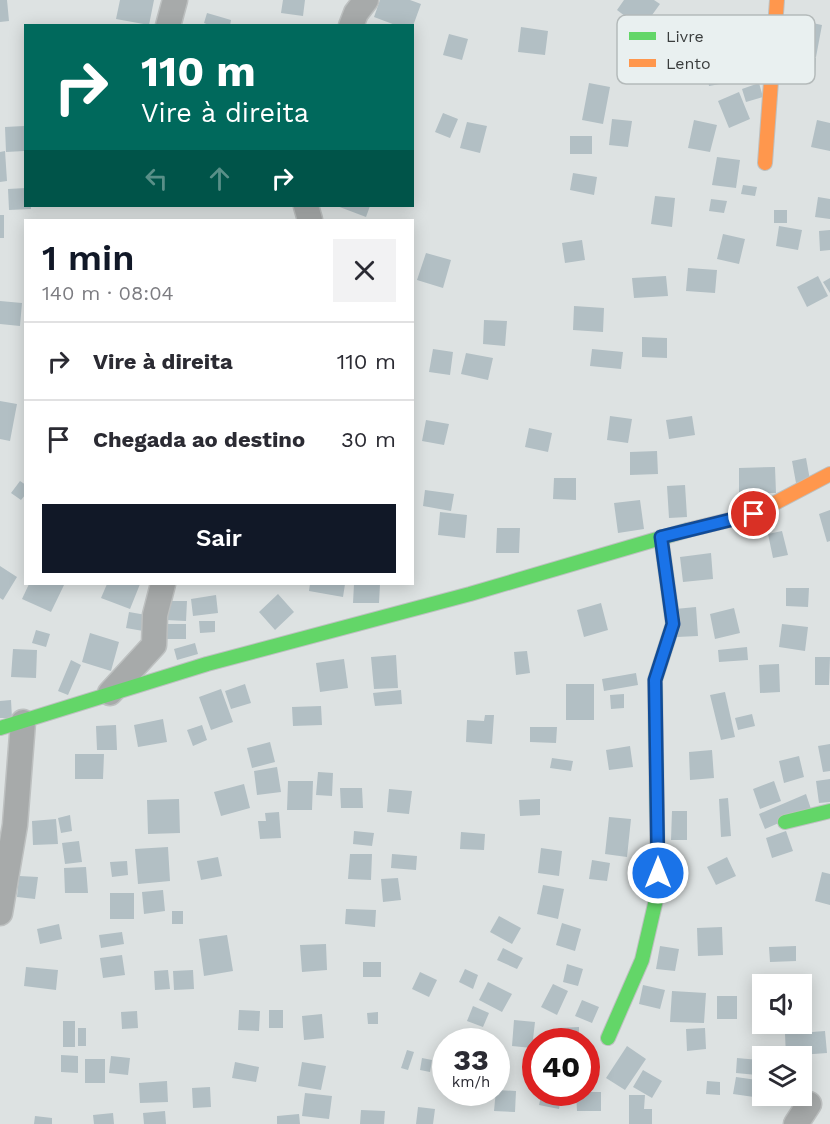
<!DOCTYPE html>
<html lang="pt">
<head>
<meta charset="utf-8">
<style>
	:root { --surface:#fff; --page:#f2f2f3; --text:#2b2b33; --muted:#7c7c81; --line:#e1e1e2; --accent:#111827 }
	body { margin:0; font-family:"Work Sans",sans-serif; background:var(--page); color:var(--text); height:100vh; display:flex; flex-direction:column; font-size:22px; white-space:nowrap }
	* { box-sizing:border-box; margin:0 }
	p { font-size:20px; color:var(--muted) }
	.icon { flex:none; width:33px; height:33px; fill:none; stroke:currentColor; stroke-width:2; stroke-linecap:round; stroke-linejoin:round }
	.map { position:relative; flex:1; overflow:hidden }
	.drawer { position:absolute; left:24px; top:219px; width:390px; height:366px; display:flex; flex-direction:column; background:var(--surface); border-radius:0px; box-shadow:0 3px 15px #0003 }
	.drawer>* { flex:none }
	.guide { position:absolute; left:24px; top:24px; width:390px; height:183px; border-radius:0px; box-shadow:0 3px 15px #0003; background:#00695c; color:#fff; overflow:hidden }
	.controls { position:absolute; left:752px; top:974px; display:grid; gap:12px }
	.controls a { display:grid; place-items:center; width:60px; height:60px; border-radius:0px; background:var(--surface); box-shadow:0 3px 15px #0003; font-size:30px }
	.speed { position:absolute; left:432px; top:1028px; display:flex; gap:12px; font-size:30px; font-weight:700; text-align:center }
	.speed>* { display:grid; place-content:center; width:78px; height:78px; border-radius:50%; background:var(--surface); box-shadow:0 3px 15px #0003; line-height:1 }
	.speed small { font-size:15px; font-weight:400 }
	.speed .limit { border:9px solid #d22; background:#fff; color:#111 }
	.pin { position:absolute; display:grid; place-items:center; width:51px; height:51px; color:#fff; margin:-26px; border:3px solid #fff; border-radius:50%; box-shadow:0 2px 6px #0007 }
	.me { position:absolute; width:66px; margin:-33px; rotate:0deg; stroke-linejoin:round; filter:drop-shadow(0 0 4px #0008) }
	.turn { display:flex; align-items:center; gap:21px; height:126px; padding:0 18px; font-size:27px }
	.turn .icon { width:78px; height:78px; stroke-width:2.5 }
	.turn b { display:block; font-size:42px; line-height:51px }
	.lanes { display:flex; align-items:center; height:57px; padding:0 18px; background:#0003; justify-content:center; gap:30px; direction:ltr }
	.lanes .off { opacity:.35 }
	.round { display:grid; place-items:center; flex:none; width:63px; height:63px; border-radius:0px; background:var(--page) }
	.overview { display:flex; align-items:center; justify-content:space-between; height:102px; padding:0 18px }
	h1 { font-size:36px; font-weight:600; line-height:45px; color:var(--accent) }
	.primary-button { display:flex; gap:12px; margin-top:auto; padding:12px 18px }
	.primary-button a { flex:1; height:69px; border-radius:0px; background:var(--accent); color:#fff; font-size:24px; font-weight:600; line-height:69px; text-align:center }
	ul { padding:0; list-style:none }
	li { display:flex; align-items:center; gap:18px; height:78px; padding:0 18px; border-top:2px solid var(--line) }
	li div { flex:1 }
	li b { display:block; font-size:22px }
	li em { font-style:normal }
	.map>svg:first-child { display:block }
</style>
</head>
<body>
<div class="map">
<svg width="830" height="1124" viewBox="0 0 830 1124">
	<rect width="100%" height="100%" fill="#dde2e2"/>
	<path fill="#b2bfc4" d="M0,0H7L9,21L0,22Z
		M120,0H154L149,25L116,19Z
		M283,0H305L303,16L281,13Z
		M380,0H410L421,4L413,26H398L374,17Z
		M624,0H654L660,4L642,29L617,10Z
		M207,13L231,20L230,26H211L204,23Z
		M798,20L822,25L816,57L792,52Z
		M521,27L548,31L545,55L518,52Z
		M621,30L642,37L637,52L617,46Z
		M449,34L468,39L462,60L443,55Z
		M797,57L816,58L815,75L795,73Z
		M728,63L731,82L709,86L706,67Z
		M589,83L610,87L603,124L582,120Z
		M759,83L763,97L746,102L742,89Z
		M739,92L750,119L729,128L718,101Z
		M443,113L458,119L450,138L435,132Z
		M612,119L632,121L628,147L609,145Z
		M694,120L717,125L710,152L688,148Z
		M817,120L830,123V151L811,147Z
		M467,122L487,126L480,153L460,148Z
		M24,126V151L6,152L5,127Z
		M570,136H592V154H570Z
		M5,151L7,181L0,182V152Z
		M717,157L740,160L736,188L712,185Z
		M573,173L597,177L594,195L570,190Z
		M743,185L757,187L755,196L741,194Z
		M26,188V206H31V209L9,210L8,189Z
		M655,196L675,198L672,227L651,224Z
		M818,197L830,199V219L815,217Z
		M711,199L727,201L724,213L709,211Z
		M337,206H370L366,217Z
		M774,210H787V223H774Z
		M0,215H4V238H0Z
		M779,226L802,230L798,250L776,246Z
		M830,230V250L820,251L819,231Z
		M723,234L745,239L739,264L717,259Z
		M582,240L585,260L565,263L562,243Z
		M426,253L451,260L443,288L417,280Z
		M688,268L717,270L715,293L686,291Z
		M666,276L668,296L634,298L632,278Z
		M818,276L828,296L807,307L797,287Z
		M830,278V293L823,282Z
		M0,301L22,303L20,326L0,324Z
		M574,306L604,308L603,332L573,330Z
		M484,320L507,321L505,346L483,344Z
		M642,337L667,338V358L642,357Z
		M433,349L453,352L450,375L429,372Z
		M592,349L623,352L621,369L590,366Z
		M466,353L493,358L488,380L461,374Z
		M0,401L17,404L10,441L0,439Z
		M610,416L632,419L628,443L607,440Z
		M692,416L695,435L669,439L666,420Z
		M426,420L449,424L444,445L422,441Z
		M529,428L552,433L548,452L525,447Z
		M657,451L658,474L630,475V452Z
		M806,458L810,480L796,483L792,461Z
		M775,467L776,493H739V468Z
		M554,478H576V500L553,499Z
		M20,481L26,485V494L21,500L11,493Z
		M685,485L687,517L669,518L667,486Z
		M425,490L454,494L451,511L423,506Z
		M640,500L644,529L618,533L614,503Z
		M830,510V541L827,542L819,514Z
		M440,512L467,515L465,538L438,535Z
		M497,528H520L519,553H496Z
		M782,531L788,555L773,558L768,534Z
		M711,553L713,579L683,582L680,557Z
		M0,566L17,577L3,600L0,598Z
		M29,584L64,585L51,612L22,599Z
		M107,584H140L130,609L101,598Z
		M310,584H345L343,597L309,591Z
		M354,584H380L379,603H353Z
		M786,588H809L808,607L786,606Z
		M278,594L294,612L275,630L259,612Z
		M216,595L218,613L193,616L191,599Z
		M167,601H187L186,621L166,620Z
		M601,603L608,630L584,637L577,610Z
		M696,607L698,636L677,637L675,609Z
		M734,608L740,633L715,639L710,614Z
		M129,612L152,616L149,632L126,628Z
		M199,621H215V632L200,633Z
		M167,624H186V639H167Z
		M782,624L808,627L805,651L779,647Z
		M36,630L50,634L46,647L32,643Z
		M90,633L119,642L111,671L82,662Z
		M195,643L198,654L177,660L174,649Z
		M747,647L748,660L719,662L718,650Z
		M13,649L37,650L36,678L11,677Z
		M527,651L530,673L516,675L514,652Z
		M396,655L398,688L374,689L371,657Z
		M815,657H830L829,685H815Z
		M344,659L348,688L320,692L316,663Z
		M71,660L81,665L68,695L58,691Z
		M779,664L780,692L760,693L759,665Z
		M636,673L638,685L604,691L602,679Z
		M245,684L251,703L231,709L225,691Z
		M566,684H594V720H566Z
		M221,689L233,722L211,730L199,697Z
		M401,690L402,704L375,706L373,693Z
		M725,692L735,737L721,740L710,695Z
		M624,694V708L611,709L610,695Z
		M11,700L12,718H0V701Z
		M321,706L322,725L293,726L292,707Z
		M752,714L755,726L738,730L735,718Z
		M485,715H494L492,744L466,742L467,720L484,721Z
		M163,719L167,742L138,747L134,725Z
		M116,725L117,750H97L96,726Z
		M202,725L207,740L193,746L187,730Z
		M530,727H557L556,743L530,742Z
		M270,742L275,762L252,768L247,748Z
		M830,744V771L823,772L818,746Z
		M630,746L633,767L609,770L606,750Z
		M712,750L714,778L690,780L689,752Z
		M75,754H104L103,779H75Z
		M799,756L804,777L784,783L779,761Z
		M552,758L573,761L571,771L550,768Z
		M277,767L281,792L257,795L254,771Z
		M318,772L333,773L332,796L316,795Z
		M830,779V802L819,803L816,781Z
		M288,781H313L312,810H287Z
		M774,781L781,801L760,809L753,789Z
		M244,784L250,808L221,816L214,792Z
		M340,788H362L363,808H341Z
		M389,789L412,791L409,814L387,812Z
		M806,794L811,809L765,829L759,814Z
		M728,798L731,836L721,837L719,799Z
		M179,799L180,833L148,834L147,800Z
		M540,799V815L520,816L519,800Z
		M672,811H687V840H671Z
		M279,812L281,838L260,839L258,821H266L265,813Z
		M70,815L72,831L61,833L58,818Z
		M609,817L631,819L627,857L605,854Z
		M56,819L58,844L33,845L32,821Z
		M354,831L374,833L372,846L353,844Z
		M786,831L793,851L772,858L766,838Z
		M461,832L485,834L484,850L460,849Z
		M79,841L82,862L65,864L62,843Z
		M168,847L170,881L138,884L135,849Z
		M541,848L562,851L559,876L538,873Z
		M350,854H372L371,880L348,879Z
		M392,854L417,856L416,870L391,868Z
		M218,857L222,876L201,880L197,861Z
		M727,857L736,876L716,885L707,867Z
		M592,860L610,863L607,881L589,879Z
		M127,861L128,875L112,877L110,862Z
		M86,867L88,893H65L64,868Z
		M822,872L830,874V905L815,901Z
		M19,876L38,877L35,899L17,897Z
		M398,878L401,900L383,902L381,879Z
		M543,885L564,889L558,919L537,914Z
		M163,890L165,911L144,914L142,892Z
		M110,893H134V919H110Z
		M346,909L376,910L375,927L345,924Z
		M172,911H183V924H172Z
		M499,916L521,928L512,944L490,932Z
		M562,923L581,929L575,951L556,945Z
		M59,924L62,939L40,944L37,929Z
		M722,927L723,955L698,956L697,928Z
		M122,932L124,944L101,948L99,935Z
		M227,935L233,971L204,976L199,939Z
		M326,944L327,970L302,972L300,945Z
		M660,946L679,949L675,971L656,969Z
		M796,946V961L770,962L769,947Z
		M503,948L523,958L517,969L497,960Z
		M122,955L125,975L103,978L100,958Z
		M363,962H381V977H363Z
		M567,964L583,969L578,986L563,982Z
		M26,967L58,970L56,990L24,986Z
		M465,969L478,975L473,989L459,982Z
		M168,970L170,989L155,990L154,971Z
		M193,970L194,989L174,990L173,971Z
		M420,972L437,980L429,997L412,989Z
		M488,982L512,994L502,1012L479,1000Z
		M553,984L568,991L557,1015L541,1007Z
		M643,985L665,990L660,1009L639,1004Z
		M672,991L706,993L704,1023L670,1022Z
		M717,996H737V1019H717Z
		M582,1000L599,1007L592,1023L575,1016Z
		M473,1006L489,1013L483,1027L467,1021Z
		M810,1009L812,1028L790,1030L789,1023H801V1010Z
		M239,1010L260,1011L259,1031L238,1030Z
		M269,1010H283V1028H269Z
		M137,1011L138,1028L122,1029L121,1012Z
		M378,1012V1024H368L367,1013Z
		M322,1014L324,1038L304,1040L302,1016Z
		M514,1020L535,1022L532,1048L512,1046Z
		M63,1021H75V1047H63Z
		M579,1027V1041H558V1028Z
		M78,1028H86V1046H78Z
		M705,1028L706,1049L687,1051L686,1029Z
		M825,1031L827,1053L786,1056L785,1034Z
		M452,1035L468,1041H450Z
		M627,1046L646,1059L625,1090L606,1078Z
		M407,1050L414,1052L408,1070L401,1068Z
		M61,1055L78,1056V1073L61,1072Z
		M111,1056L130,1058L128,1075L109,1073Z
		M422,1058L432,1060L430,1072L420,1070Z
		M737,1058L759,1060L757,1075L736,1073Z
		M760,1058H762V1095L756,1094Z
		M85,1059H105V1083H85Z
		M235,1062L259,1067L256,1082L232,1078Z
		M302,1062L326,1066L321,1090L298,1086Z
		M643,1070L662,1081L652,1098L633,1087Z
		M736,1077L757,1080L754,1097L733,1094Z
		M167,1081L168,1102L140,1103L139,1083Z
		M707,1081L720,1082V1095L706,1094Z
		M210,1087L211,1107L193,1108L192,1088Z
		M496,1090L516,1091L515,1112L494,1111Z
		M542,1092H562L559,1109L539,1105Z
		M576,1092H601V1111H577Z
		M305,1093L332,1096L329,1119L302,1116Z
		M629,1095H645L644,1109H652V1124H629Z
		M418,1107L435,1109L433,1124H416Z
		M361,1110L385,1111L384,1124H360Z
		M165,1111L166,1124H144L143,1113Z
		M113,1113L114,1124H94L93,1115Z
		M299,1114L300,1124H277V1116Z
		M35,1116L52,1118V1124H34Z"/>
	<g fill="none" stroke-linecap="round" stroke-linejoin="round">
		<defs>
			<path id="street" d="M168,26L175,0
				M351,26L356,13L366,0
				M306,206L310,220
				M110,693L154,645L155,615L163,584
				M0,913L15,825L23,722
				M796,1124L809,1104"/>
			<path id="fast" d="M0,728L207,664L470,594L688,530
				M785,822L830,811
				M608,1038L642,960L658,891L655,680L673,624L661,537"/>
			<path id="slow" d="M765,163L777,0
				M688,530L754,514L830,474"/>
		</defs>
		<use href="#street" stroke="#bdc0c0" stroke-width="27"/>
		<use href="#fast" stroke="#bdc0c0" stroke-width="16"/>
		<use href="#slow" stroke="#bdc0c0" stroke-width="16"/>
		<use href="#street" stroke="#a7aaaa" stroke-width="24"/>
		<use href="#fast" stroke="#63d668" stroke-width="14"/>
		<use href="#slow" stroke="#ff974d" stroke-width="14"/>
	</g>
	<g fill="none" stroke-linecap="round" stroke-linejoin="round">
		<defs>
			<path id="route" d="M658,873L655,680L673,624L661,537L754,514"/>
		</defs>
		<use href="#route" stroke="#114b97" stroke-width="15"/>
		<use href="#route" stroke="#1a73e8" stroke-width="10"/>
	</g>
	<rect x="617" y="15" width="198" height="69" rx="9" fill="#e9f0f0" stroke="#b4baba" stroke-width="1.5"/>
	<rect x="629" y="32" width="27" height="8" fill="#63d668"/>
	<rect x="629" y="59" width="27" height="8" fill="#ff974d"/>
	<g font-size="16" fill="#3a3d3d">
		<text x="666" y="42">Livre</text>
		<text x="666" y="69">Lento</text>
	</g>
</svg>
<div class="controls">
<a><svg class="icon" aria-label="sound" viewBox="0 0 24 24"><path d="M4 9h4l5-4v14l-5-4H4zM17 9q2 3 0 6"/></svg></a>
<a><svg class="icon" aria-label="layers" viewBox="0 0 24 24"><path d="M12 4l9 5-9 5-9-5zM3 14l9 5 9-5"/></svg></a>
</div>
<div class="speed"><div>33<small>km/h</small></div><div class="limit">40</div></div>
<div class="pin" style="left:754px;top:514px;background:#d93025"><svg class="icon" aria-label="arrive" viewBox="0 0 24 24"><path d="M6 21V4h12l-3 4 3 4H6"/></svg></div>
<svg class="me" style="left:658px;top:873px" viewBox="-20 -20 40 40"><circle r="17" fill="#1a73e8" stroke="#fff" stroke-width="3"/><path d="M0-11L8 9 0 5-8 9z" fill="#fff"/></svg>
<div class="guide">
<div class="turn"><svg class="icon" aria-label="right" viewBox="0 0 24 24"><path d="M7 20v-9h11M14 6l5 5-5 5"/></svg><div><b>110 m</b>Vire à direita</div></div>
<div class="lanes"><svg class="icon off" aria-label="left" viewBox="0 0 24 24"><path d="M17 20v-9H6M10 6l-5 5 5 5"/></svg><svg class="icon off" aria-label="ahead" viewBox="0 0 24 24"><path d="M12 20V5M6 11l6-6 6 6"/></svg><svg class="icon" aria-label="right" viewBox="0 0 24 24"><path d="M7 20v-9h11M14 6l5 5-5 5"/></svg></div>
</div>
<section class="drawer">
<div class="overview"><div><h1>1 min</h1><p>140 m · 08:04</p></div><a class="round"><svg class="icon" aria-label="close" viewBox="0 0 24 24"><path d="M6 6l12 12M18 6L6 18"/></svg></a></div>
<ul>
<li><svg class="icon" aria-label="right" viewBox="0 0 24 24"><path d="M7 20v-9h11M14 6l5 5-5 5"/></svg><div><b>Vire à direita</b></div><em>110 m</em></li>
<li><svg class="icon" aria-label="arrive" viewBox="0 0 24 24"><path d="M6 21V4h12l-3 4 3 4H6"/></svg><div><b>Chegada ao destino</b></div><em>30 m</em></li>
</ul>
<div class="primary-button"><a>Sair</a></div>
</section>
</div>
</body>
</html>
